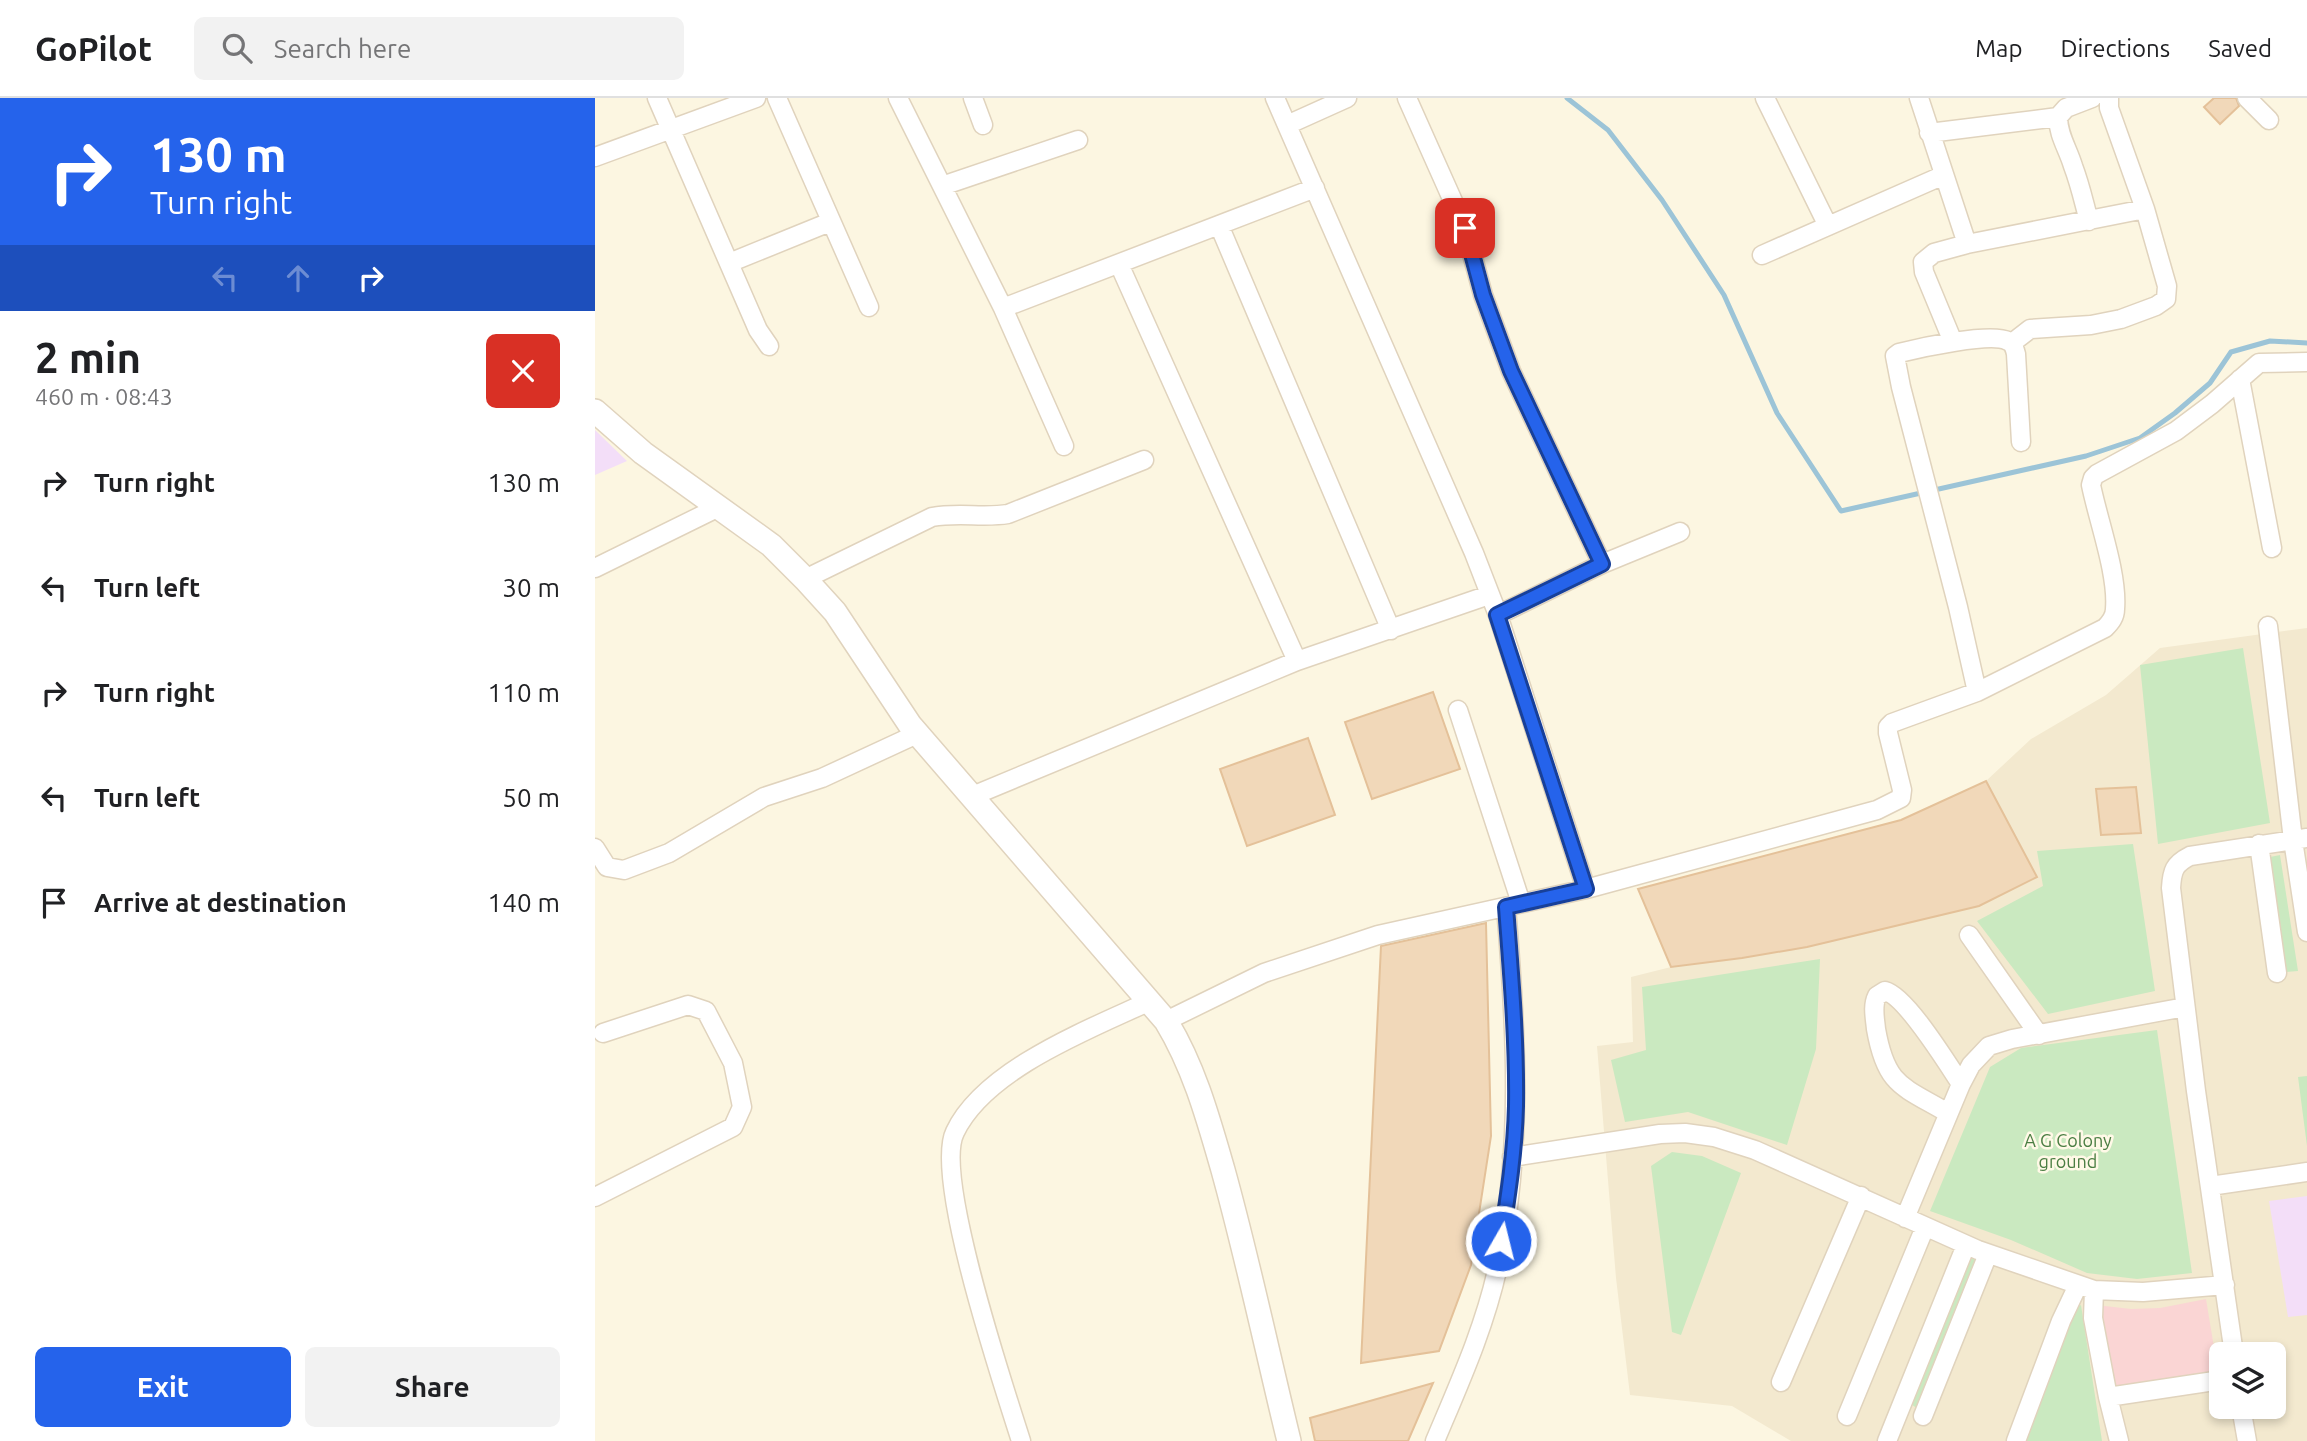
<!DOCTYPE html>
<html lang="en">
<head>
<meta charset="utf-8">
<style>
	:root { --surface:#fff; --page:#f2f2f2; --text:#202124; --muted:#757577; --line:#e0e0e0; --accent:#2563eb }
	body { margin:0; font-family:Ubuntu,sans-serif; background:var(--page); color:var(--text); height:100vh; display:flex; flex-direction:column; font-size:26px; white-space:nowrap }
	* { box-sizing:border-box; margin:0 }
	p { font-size:23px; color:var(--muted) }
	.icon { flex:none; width:38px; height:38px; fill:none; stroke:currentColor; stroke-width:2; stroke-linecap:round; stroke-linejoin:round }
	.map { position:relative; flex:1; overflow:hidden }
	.drawer { display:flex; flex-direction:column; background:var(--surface); width:595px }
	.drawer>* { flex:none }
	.guide { background:#2563eb; color:#fff; overflow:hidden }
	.tools { position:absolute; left:1614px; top:1244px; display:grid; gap:14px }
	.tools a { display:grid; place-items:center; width:77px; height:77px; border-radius:10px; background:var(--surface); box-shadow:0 4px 10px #0003; font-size:35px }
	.pin { position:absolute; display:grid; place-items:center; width:60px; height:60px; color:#fff; margin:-30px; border-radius:14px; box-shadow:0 4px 10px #0006 }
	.me { position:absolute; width:77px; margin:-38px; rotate:8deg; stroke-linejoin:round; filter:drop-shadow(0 0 5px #0008) }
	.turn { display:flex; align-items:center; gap:24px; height:147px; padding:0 35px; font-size:32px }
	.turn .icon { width:91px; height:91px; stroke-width:2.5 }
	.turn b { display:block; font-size:49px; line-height:60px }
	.lanes { display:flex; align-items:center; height:66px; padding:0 35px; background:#0003; justify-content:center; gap:35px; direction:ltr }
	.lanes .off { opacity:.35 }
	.round { display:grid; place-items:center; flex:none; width:74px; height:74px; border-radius:10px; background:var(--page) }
	.head { display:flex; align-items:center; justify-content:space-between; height:119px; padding:0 35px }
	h1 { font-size:42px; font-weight:700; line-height:52px }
	.button { display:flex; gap:14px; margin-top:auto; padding:14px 35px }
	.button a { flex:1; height:80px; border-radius:10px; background:var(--accent); color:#fff; font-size:28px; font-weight:700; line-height:80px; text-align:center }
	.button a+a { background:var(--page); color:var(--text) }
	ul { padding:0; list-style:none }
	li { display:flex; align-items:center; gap:21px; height:105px; padding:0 35px }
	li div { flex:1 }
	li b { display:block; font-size:26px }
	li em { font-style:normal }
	header { display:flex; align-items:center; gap:42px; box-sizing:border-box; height:98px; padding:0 35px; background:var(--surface); border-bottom:2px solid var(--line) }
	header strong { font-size:33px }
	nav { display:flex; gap:38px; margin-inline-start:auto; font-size:24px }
	.search { width:490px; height:63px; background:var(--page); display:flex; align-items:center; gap:18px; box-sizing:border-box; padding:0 24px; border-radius:10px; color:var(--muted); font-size:26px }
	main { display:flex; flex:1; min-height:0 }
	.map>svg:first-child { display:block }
</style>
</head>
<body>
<header>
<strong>GoPilot</strong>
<div class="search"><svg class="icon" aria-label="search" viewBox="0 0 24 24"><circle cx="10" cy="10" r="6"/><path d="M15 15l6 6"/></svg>Search here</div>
<nav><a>Map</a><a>Directions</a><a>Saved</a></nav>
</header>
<main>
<section class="drawer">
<div class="guide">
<div class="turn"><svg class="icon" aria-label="right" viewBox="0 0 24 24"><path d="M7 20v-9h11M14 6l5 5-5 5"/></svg><div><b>130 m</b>Turn right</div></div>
<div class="lanes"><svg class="icon off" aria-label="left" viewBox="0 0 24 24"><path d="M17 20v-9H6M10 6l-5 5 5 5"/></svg><svg class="icon off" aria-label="ahead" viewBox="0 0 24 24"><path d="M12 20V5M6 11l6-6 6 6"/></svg><svg class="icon" aria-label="right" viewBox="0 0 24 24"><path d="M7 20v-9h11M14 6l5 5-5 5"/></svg></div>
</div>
<div class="head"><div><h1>2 min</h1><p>460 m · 08:43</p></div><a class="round" style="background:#d93025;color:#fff"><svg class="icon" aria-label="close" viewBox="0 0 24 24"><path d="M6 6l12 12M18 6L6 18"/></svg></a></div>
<ul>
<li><svg class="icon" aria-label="right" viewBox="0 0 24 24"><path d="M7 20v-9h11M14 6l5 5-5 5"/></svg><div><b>Turn right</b></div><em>130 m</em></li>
<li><svg class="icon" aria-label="left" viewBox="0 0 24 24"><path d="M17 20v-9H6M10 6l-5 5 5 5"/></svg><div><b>Turn left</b></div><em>30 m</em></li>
<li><svg class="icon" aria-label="right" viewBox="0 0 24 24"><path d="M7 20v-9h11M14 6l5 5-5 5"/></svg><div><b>Turn right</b></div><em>110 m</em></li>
<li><svg class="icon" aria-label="left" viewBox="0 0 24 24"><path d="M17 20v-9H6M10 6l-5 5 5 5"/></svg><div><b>Turn left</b></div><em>50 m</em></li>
<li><svg class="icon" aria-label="arrive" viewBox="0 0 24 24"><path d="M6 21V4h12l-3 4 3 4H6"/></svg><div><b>Arrive at destination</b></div><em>140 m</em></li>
</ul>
<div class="button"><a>Exit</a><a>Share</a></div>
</section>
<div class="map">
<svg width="1712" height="1343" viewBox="0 0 1712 1343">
	<rect width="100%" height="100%" fill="#fcf6e1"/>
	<path fill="#f3e9cf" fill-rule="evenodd" d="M1712,530V1343H1196L1137,1308L1035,1297L1021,1180L1002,948L1038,944L1036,879L1076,869L1147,860L1212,849L1441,778L1391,683L1436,641L1511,597L1565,550ZM1626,1256H1678V1309H1626Z"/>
	<path fill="#f3def8" d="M0,332L32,363L0,377Z
		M1712,1098V1217L1693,1219L1674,1103Z"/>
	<path fill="#fad5d4" d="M1611,1201L1624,1280L1516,1296L1501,1207L1536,1211L1565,1210Z"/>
	<path fill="#cae9c0" d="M1648,550L1675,725L1563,746L1545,567Z
		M1538,746L1560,893L1453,916L1382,823L1448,788L1442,753Z
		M1685,757L1703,873L1691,874L1675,759Z
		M1225,861L1221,951L1192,1047L1093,1014L1030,1024L1016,962L1051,952L1047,889Z
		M1562,932L1597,1175L1542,1181L1492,1175L1416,1142L1335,1113L1395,969L1426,950Z
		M1712,978V1048L1703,979Z
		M1077,1054L1107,1058L1146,1075L1086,1237L1077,1234L1056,1068Z
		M1375,1159L1383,1162L1323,1311L1316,1306Z
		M1486,1207L1507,1343H1429L1478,1211Z"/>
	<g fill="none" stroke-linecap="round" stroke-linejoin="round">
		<path stroke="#9cc4d7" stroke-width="5" d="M972,0L1013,32L1067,102L1129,197L1182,315L1246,413L1491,358L1545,340L1580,315L1615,285L1636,254L1675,243L1712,245"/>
	</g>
	<path fill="#f1d8b9" stroke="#e4c199" stroke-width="2" d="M1619,0H1641L1644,8L1625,26L1609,9Z
		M838,594L865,671L777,701L750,624Z
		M713,640L740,717L652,748L625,671Z
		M1391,683L1442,779L1384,808L1212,849L1147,860L1076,869L1043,791L1306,722Z
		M1541,689L1546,735L1506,737L1501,691Z
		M891,825L896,1038L876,1167L844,1253L766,1265L786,848Z
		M838,1285L813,1343H720L715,1320Z"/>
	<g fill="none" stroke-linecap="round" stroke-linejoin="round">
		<defs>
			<path id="minor" d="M62,0L163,232L174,248
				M182,0L274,209
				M303,0L408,210L469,348
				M378,0L388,27
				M680,0L879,455L903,517L991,791
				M812,0L870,130L888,197L916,273L1007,466
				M1170,0L1233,128
				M1324,0L1372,146
				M1652,0L1674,22
				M692,27L752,0
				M1334,35L1463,19
				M0,59L161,0
				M347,88L483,42
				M1494,123C1489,105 1485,86 1478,68C1473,51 1463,37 1463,19L1471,10L1497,0
				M624,127L796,532
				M1167,157L1349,77
				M134,165L235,124
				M524,166L702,563
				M408,210L720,90
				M1358,244L1329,174L1328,164L1339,155L1372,146L1550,111
				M1417,245L1435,231L1496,227L1526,221L1561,208L1571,201L1572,188L1550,111L1514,10V0
				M1645,281L1677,450
				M0,470L124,409
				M210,481L337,419C363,414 388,420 413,416L549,362
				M903,517L1007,466L1085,434
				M1673,528L1698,742L1712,834
				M1382,594L1363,509L1306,289L1300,258L1304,255C1324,250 1396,234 1413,243C1418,245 1420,251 1421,256L1426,344
				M863,612L926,805
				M375,699L702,563L894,497
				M1664,746L1682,875
				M0,750L12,769L29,772L74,755L169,699L227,680L322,636
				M1374,837L1444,937
				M571,923L669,875L783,837L991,791L1282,712L1306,700L1307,692L1293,635V629L1297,625L1382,594L1510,530C1516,524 1520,519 1520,511C1523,476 1503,422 1496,387L1498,380L1502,376L1581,333L1617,306L1664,265L1712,264
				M1353,1015C1307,988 1291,988 1281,931C1280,920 1277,908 1282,898L1290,893C1311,898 1352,965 1366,986
				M917,1059L1065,1036L1090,1035L1119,1039L1160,1052L1383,1152L1499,1192L1548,1194L1630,1187
				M1615,1088L1712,1074
				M0,1099L138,1029L147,1009L138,965L111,913L93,907L8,935
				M1310,1120L1366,986L1376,967L1394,948L1417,941L1590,909
				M1499,1192L1498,1220L1513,1299
				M1639,1256L1601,993L1576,790C1577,773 1579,766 1595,758L1712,740
				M1186,1284L1266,1098
				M1646,1309L1652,1343
				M1252,1318L1330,1129
				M1328,1318L1393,1156
				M426,1343C409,1289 338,1078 360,1034C390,971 495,931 555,903
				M840,1343C864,1286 890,1229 903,1168C928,1051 921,928 911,809
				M1292,1343L1371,1147
				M1421,1343L1466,1223L1483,1187
				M1524,1343L1513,1299L1626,1282"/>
			<path id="tertiary" d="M0,313L48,355L176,447L210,481L240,514L315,627L571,923C599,969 613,1020 628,1072C653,1162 672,1253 694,1343"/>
		</defs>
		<use href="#minor" stroke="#e0d3bd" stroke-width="21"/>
		<use href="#tertiary" stroke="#e0d3bd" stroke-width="26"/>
		<use href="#minor" stroke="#fff" stroke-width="18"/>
		<use href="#tertiary" stroke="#fff" stroke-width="23"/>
	</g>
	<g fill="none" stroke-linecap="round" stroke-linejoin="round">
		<defs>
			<path id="route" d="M870,130L888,197L916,273L1007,466L902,517L991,791L911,809C916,875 922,942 921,1008C920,1053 913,1098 906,1143"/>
		</defs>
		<use href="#route" stroke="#184099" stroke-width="18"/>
		<use href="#route" stroke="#2563eb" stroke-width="12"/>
	</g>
	<g text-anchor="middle" stroke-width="5" stroke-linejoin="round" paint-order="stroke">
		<g font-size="18" fill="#4b7e43" stroke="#fff9e7">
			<text x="1473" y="1049">A G Colony<tspan x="1473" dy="21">ground</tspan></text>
		</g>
	</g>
</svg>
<div class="tools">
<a><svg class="icon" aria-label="layers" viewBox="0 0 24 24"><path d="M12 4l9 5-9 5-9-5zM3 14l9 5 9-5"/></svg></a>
</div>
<div class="pin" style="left:870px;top:130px;background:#d93025"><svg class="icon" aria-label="arrive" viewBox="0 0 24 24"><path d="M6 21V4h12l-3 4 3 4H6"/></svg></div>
<svg class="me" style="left:906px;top:1143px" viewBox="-20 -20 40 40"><circle r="17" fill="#2563eb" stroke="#fff" stroke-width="3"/><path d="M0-11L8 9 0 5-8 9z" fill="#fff"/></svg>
</div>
</main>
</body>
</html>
